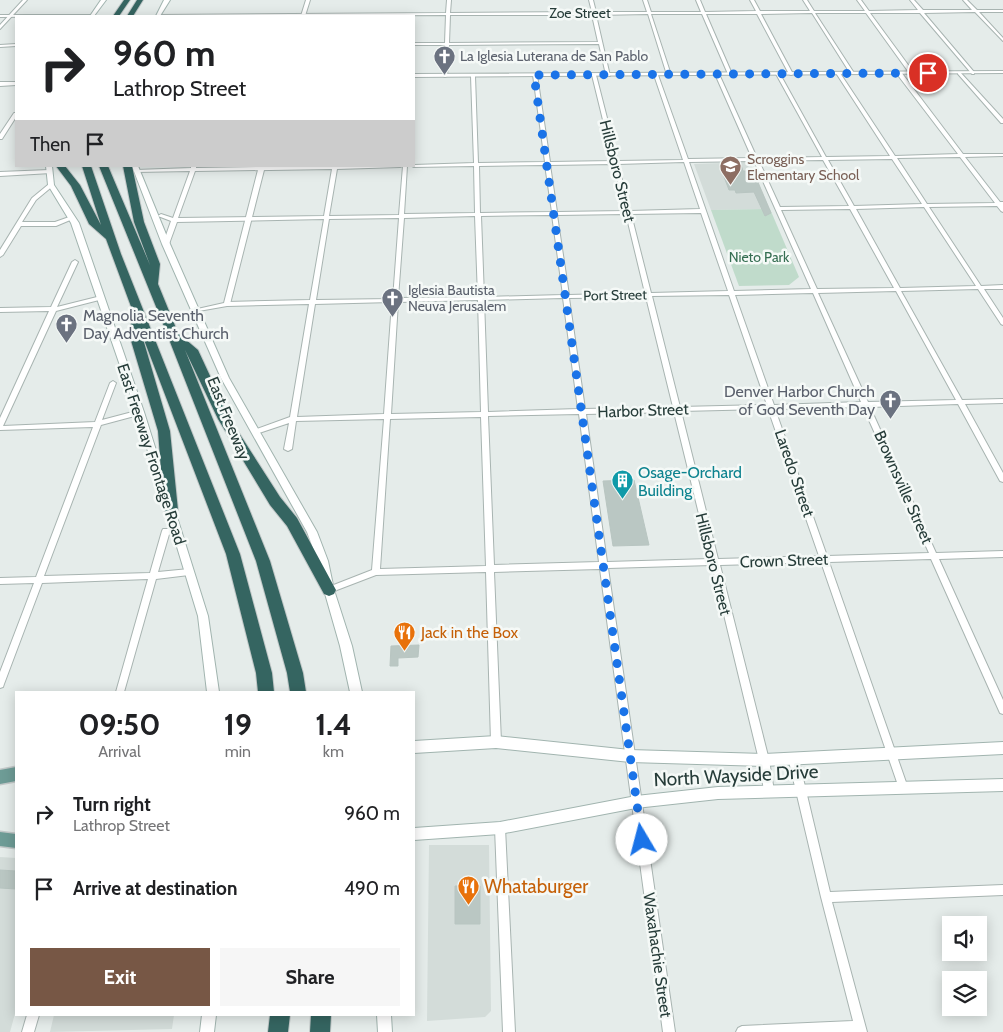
<!DOCTYPE html>
<html lang="en">
<head>
<meta charset="utf-8">
<style>
	:root { --surface:#fff; --page:#f6f6f6; --text:#202124; --muted:#757577; --accent:#775745 }
	body { margin:0; font-family:Cabin,sans-serif; background:var(--page); color:var(--text); height:100vh; display:flex; flex-direction:column; font-size:19px; white-space:nowrap }
	* { box-sizing:border-box; margin:0 }
	p { font-size:16px; color:var(--muted) }
	.icon { flex:none; width:28px; height:28px; fill:none; stroke:currentColor; stroke-width:2; stroke-linecap:round; stroke-linejoin:round }
	.map { position:relative; flex:1; overflow:hidden }
	.sheet { position:absolute; left:15px; top:691px; width:400px; height:325px; display:flex; flex-direction:column; background:var(--surface); border-radius:0px; box-shadow:0 2px 12px #0003 }
	.sheet>* { flex:none }
	.guide { position:absolute; left:15px; top:15px; width:400px; height:152px; border-radius:0px; box-shadow:0 2px 12px #0003; background:#fff; color:var(--text); overflow:hidden }
	.controls { position:absolute; left:942px; top:916px; display:grid; gap:10px }
	.controls a { display:grid; place-items:center; width:45px; height:45px; border-radius:0px; background:var(--surface); box-shadow:0 2px 12px #0003; font-size:25px }
	.pin { position:absolute; display:grid; place-items:center; width:42px; height:42px; color:#fff; margin:-21px; border:2px solid #fff; border-radius:50%; box-shadow:0 1px 5px #0007 }
	.me { position:absolute; width:55px; margin:-28px; rotate:352deg; stroke-linejoin:round; filter:drop-shadow(0 0 4px #0008) }
	.turn { display:flex; align-items:center; gap:18px; height:105px; padding:0 15px; font-size:22px }
	.turn .icon { width:65px; height:65px; stroke-width:2.5 }
	.turn b { display:block; font-size:35px; line-height:42px }
	.then { display:flex; align-items:center; height:48px; padding:0 15px; background:#0003; gap:10px; font-size:19px }
	.eta { display:flex; justify-content:space-evenly; align-items:center; height:85px; text-align:center }
	.eta b { font-size:30px; font-weight:700; line-height:35px }
	.primary-button { display:flex; gap:10px; margin-top:auto; padding:10px 15px }
	.primary-button a { flex:1; height:58px; border-radius:0px; background:var(--accent); color:#fff; font-size:20px; font-weight:700; line-height:58px; text-align:center }
	.primary-button a+a { background:var(--page); color:var(--text) }
	ul { padding:0; list-style:none }
	li { display:flex; align-items:center; gap:15px; height:75px; padding:0 15px }
	li div { flex:1 }
	li b { display:block; font-size:19px }
	li em { font-style:normal }
	.map>svg:first-child { display:block }
</style>
</head>
<body>
<div class="map">
<svg width="1003" height="1032" viewBox="0 0 1003 1032">
	<rect width="100%" height="100%" fill="#e5ecea"/>
	<path fill="#d3dcd9" d="M750,162L770,209L711,210L694,164Z
		M429,845H489L491,1011L485,1017L427,1021Z
		M0,857L16,858V1010L10,1032H0Z
		M54,1015H174L172,1029L50,1032Z"/>
	<path fill="#c0dbcb" d="M770,209L799,277L789,285L739,286L711,210Z"/>
	<path fill="#bac7c3" stroke="#b8c5c1" d="M741,165L743,171H753L771,213L765,216L754,192L736,193L735,190H729L720,166Z
		M634,480L649,545L613,546L603,481Z
		M419,645L418,657L398,658V666H390L391,646Z
		M0,870L16,871V889L0,888Z
		M455,886H480V924H455Z"/>
	<g fill="none" stroke-linecap="round" stroke-linejoin="round">
		<defs>
			<path id="minor" d="M447,0H451L450,13L592,12L589,0H593L596,12H647L643,0H647L651,12H701L696,0H700L705,12L756,11L750,0H754L760,11H810L803,0H807L814,11H865L857,0H861L869,11L918,10L910,0H914L923,10H972L963,0H967L977,10H1003V12H979L1003,38V41L975,12L924,13L974,72V74H972L920,13H870L914,73L912,74H910L866,13H815L854,73L852,74L850,73L812,13L761,14L793,74L791,75L789,74L757,14H706L732,74L730,75L728,74L702,14H651L671,75L669,76L667,75L648,14L596,15L610,76L606,75L599,44L449,45L447,76L445,77L443,76L445,45H414V43H445L446,15L156,16L158,15L446,13ZM450,15H592L598,42L449,43Z
				M0,15H92L94,16L0,17Z
				M16,44V46L0,47V45Z
				M838,72L840,73L895,156L958,154L897,74V72H901L963,154H1003V156L965,157L1000,202H1003V212L1001,211L997,206L929,207L981,286L1003,285V289H984L1003,318V325L1001,324L978,289L901,291L962,400L1003,399V403L965,404L1003,473V482L1000,481L958,404L870,407L936,553L1003,551V557L939,559L1003,700V714L1000,713L931,559L829,562L908,788L906,791L903,793L900,791L821,562L720,565L769,760L774,791L772,794L769,796L766,794L764,791L759,760L712,565L608,568L675,1032H663L600,569L494,572L501,742L499,745L496,746L493,745L491,742L486,572L376,575L329,593L326,592L325,590L326,588L372,570L384,419L296,421L292,449L288,451L284,449L289,423L256,434L253,432L254,430L290,417L309,304L227,306L224,304L227,302L310,300L324,219L177,222L169,244L166,246L164,245L163,244L171,221L158,216L161,214L173,218L190,171L136,172L134,171L136,170L191,168V166H196V168L308,166H402L400,167L337,169L329,216L399,215L403,166H407L404,214L475,213L474,166L414,167L412,166H414V165L474,163L471,76L473,75L475,76L478,163L545,162L533,75L535,74L537,75L550,162L613,161L592,75L594,74L596,75L618,161L683,160L654,75L656,74L658,75L688,159L752,158L715,74L717,73L719,74L757,158L822,157L776,74L778,73L780,74L826,157L890,156L836,73ZM960,157L995,203L927,204L897,158ZM892,159L922,204L854,206L828,160ZM823,160L849,206L780,207L759,161ZM754,161L811,289L734,291L689,162ZM684,162L700,209L630,211L618,164ZM614,164L625,211L557,212L550,165ZM545,165L552,212L480,213L479,166ZM332,169L324,216L178,218L195,171ZM924,207L976,286L900,288L856,209ZM850,209L894,288L817,289L781,210ZM701,213L728,291L651,293L631,214ZM626,214L645,293L569,295L557,215ZM552,215L563,295L484,297L481,216ZM475,216L478,297L398,298L404,218ZM399,218L393,299L316,300L329,219ZM896,291L956,400L868,402L818,293ZM813,293L861,402L774,405L735,295ZM729,295L767,405L680,407L652,296ZM646,297L673,407L585,409L569,298ZM563,298L578,409L488,412L484,300ZM478,300L481,412L391,414L398,302ZM392,302L384,414L297,417L315,304ZM863,407L929,553L827,556L775,409ZM768,409L819,556L718,559L681,411ZM674,412L710,559L607,562L586,414ZM579,414L599,562L494,565L488,416ZM481,417L486,566L380,569L390,419Z
				M960,72L1003,119V123H1001L958,74V72Z
				M14,113H16V117L2,139H0V134Z
				M49,170L51,171V173L0,176V172Z
				M49,184L54,185L36,200L22,222H55L72,216L75,218L56,226H21L3,255L0,257V250L32,198Z
				M75,260L78,262L57,307L101,296L104,298L103,299L56,311L3,426L95,422L110,383L113,381L116,383L102,420L140,410L143,412L142,414L101,425L44,576L150,573L162,531L163,529H169L170,531L158,572L189,569L192,570L193,572L192,574L189,575L156,579L124,692H116L148,579L42,583L4,684L3,687L0,688V672L34,583L0,584V578L36,577L93,427L0,430V418L49,311L0,312V308L51,307L72,262Z
				M793,753L796,754L798,757L830,892L1003,885V895L832,902L867,1032H736L738,1028L742,1026L853,1021L821,897L788,757L790,754Z
				M500,823L503,825L505,828L515,1032H503L495,828L497,825Z
				M27,1015H39L34,1032H22Z"/>
			<path id="tertiary" d="M23,0H27L0,29V25Z
				M306,0H310L305,16H301Z
				M1003,71V73L414,77V74Z
				M0,82H16V85L0,86Z
				M259,166H265L230,304L227,306L193,312V310L224,303Z"/>
			<path id="secondary" d="M101,0H106L94,16H90Z
				M164,0H170L160,16H156Z
				M46,166H52L54,185L79,223L144,412L208,616L219,692H207L198,616L136,412L71,223L48,185Z
				M132,166H138L170,244L229,378L317,532L328,561L334,590L352,646L362,692H350L340,646L324,590L318,561L307,532L221,378L162,244Z
				M496,736L630,750L764,754L1003,742V754L764,766L630,762L496,748L414,753V741Z
				M1003,779V791L718,799L636,808L500,834L414,840V828L500,822L636,796L718,787Z
				M202,1015H216L214,1032H200Z
				M377,1015H391L392,1032H378Z"/>
			<path id="primary" d="M16,767V781L0,784V770Z
				M0,832L16,834V848L0,846Z"/>
			<path id="motorway" d="M124,0H130L119,16H113Z
				M137,0H143L133,16H127Z
				M56,166H65L80,185L101,225L82,166H91L121,254L240,554L272,673L274,692H258L256,673L226,554L141,332L170,431L178,510L176,514L171,515L166,514L164,510L158,431L129,334L133,312L106,239L89,224L71,186Z
				M99,166H108L150,265L134,222L123,166H132L144,222L160,264L158,284L178,333L198,350L230,419L280,497L297,518L336,590L334,594L329,596L324,594L287,526L270,505L218,419L185,350L270,561L303,673L306,692H290L287,673L256,561L161,319Z
				M270,1015H290L288,1032H268Z
				M311,1015H331L330,1032H310Z"/>
		</defs>
		<use href="#minor" stroke="#a8b4b1" stroke-width="2"/>
		<use href="#tertiary" stroke="#a8b4b1" stroke-width="2"/>
		<use href="#secondary" stroke="#a1b4af" stroke-width="2"/>
		<use href="#primary" stroke="#c2c8c8" stroke-width="3"/>
		<use href="#motorway" stroke="#c2c8c8" stroke-width="2"/>
		<use href="#minor" fill="#fff" fill-rule="evenodd"/>
		<use href="#tertiary" fill="#fff" fill-rule="evenodd"/>
		<use href="#secondary" fill="#fff" fill-rule="evenodd"/>
		<use href="#primary" fill="#6e9c96" fill-rule="evenodd"/>
		<use href="#motorway" fill="#356561" fill-rule="evenodd"/>
	</g>
	<g fill="none" stroke-linecap="round" stroke-linejoin="round">
		<path stroke="#1a73e8" stroke-width="9" stroke-dasharray="0 16.2" d="M642,840L534,75L928,73"/>
	</g>
	<defs>
		<symbol id="church-pin" viewBox="-11 -11 22 30"><path d="M0 17L-7.5 6A9.5 9.5 0 1 1 7.5 6Z" fill="#6b7280" stroke="#f5f9f7"/><path d="M-1.2-6h2.4v3.5h3.3v2.4h-3.3V6h-2.4V-.1h-3.3v-2.4h3.3Z" fill="#fff"/></symbol>
		<symbol id="school-pin" viewBox="-11 -11 22 30"><path d="M0 17L-7.5 6A9.5 9.5 0 1 1 7.5 6Z" fill="#8d6e63" stroke="#f5f9f7"/><path d="M0-5L7-2L0 1L-7-2ZM-4 1L0 2.5L4 1V4Q0 6-4 4Z" fill="#fff"/></symbol>
		<symbol id="building-pin" viewBox="-11 -11 22 30"><path d="M0 17L-7.5 6A9.5 9.5 0 1 1 7.5 6Z" fill="#0f9aa8" stroke="#f5f9f7"/><path d="M-4-6H4V6H1V3H-1V6H-4ZM-2.5-4.3h1.7v1.8h-1.7ZM.8-4.3h1.7v1.8H.8ZM-2.5-1h1.7V.8h-1.7ZM.8-1h1.7V.8H.8Z" fill="#fff"/></symbol>
		<symbol id="restaurant-pin" viewBox="-11 -11 22 30"><path d="M0 17L-7.5 6A9.5 9.5 0 1 1 7.5 6Z" fill="#e8710a" stroke="#f5f9f7"/><path d="M-5-6h1v4h1v-4h1v4h1v-4h1v5L-1.5 .5V6h-2V.5L-5-1ZM5-6V6H3V1.5H1.5Q1.5-4 5-6Z" fill="#fff"/></symbol>
	</defs>
	<g fill-rule="evenodd">
		<use href="#church-pin" x="432" y="44" width="25" height="34"/>
		<use href="#school-pin" x="718" y="154" width="25" height="34"/>
		<use href="#church-pin" x="380" y="286" width="25" height="34"/>
		<use href="#church-pin" x="54" y="312" width="25" height="34"/>
		<use href="#church-pin" x="878" y="388" width="25" height="34"/>
		<use href="#building-pin" x="610" y="468" width="25" height="34"/>
		<use href="#restaurant-pin" x="392" y="620" width="25" height="34"/>
		<use href="#restaurant-pin" x="456" y="874" width="25" height="34"/>
	</g>
	<g text-anchor="middle" stroke-width="5" stroke-linejoin="round" paint-order="stroke">
		<g font-size="14" fill="#263c39" stroke="#f5f9f7">
			<text x="580" y="18">Zoe Street</text>
			<text transform="translate(615 295) rotate(-1)" y="5">Port Street</text>
		</g>
		<g font-size="14" fill="#5b616d" stroke="#f5f9f7" text-anchor="start">
			<text x="460" y="61">La Iglesia Luterana de San Pablo</text>
			<text x="408" y="295">Iglesia Bautista<tspan x="408" dy="16">Neuva Jerusalem</tspan></text>
		</g>
		<g font-size="14" fill="#785e54" stroke="#f5f9f7" text-anchor="start">
			<text x="747" y="164">Scroggins<tspan x="747" dy="16">Elementary School</tspan></text>
		</g>
		<g font-size="14" fill="#356e52" stroke="#f5f9f7">
			<text x="759" y="262">Nieto Park</text>
		</g>
		<g font-size="16" fill="#263c39" stroke="#f5f9f7">
			<text transform="translate(618 171) rotate(76)" y="6">Hillsboro Street</text>
			<text transform="translate(643 410) rotate(-2)" y="6">Harbor Street</text>
			<text transform="translate(229 418) rotate(68)" y="6">East Freeway</text>
			<text transform="translate(152 454) rotate(72)" y="6">East Freeway Frontage Road</text>
			<text transform="translate(795 473) rotate(71)" y="6">Laredo Street</text>
			<text transform="translate(904 487) rotate(66)" y="6">Brownsville Street</text>
			<text transform="translate(784 560) rotate(-2)" y="6">Crown Street</text>
			<text transform="translate(714 564) rotate(76)" y="6">Hillsboro Street</text>
			<text transform="translate(658 955) rotate(82)" y="6">Waxahachie Street</text>
		</g>
		<g font-size="16" fill="#5b616d" stroke="#f5f9f7" text-anchor="start">
			<text x="83" y="321">Magnolia Seventh<tspan x="83" dy="18">Day Adventist Church</tspan></text>
			<text x="875" y="397" text-anchor="end">Denver Harbor Church<tspan x="875" dy="18">of God Seventh Day</tspan></text>
		</g>
		<g font-size="16" fill="#0d838f" stroke="#f5f9f7" text-anchor="start">
			<text x="638" y="478">Osage-Orchard<tspan x="638" dy="18">Building</tspan></text>
		</g>
		<g font-size="16" fill="#c56008" stroke="#f5f9f7" text-anchor="start">
			<text x="421" y="638">Jack in the Box</text>
		</g>
		<g font-size="19" fill="#263c39" stroke="#f5f9f7">
			<text transform="translate(736 775) rotate(-3)" y="7">North Wayside Drive</text>
		</g>
		<g font-size="19" fill="#c56008" stroke="#f5f9f7" text-anchor="start">
			<text x="484" y="893">Whataburger</text>
		</g>
	</g>
</svg>
<div class="controls">
<a><svg class="icon" aria-label="sound" viewBox="0 0 24 24"><path d="M4 9h4l5-4v14l-5-4H4zM17 9q2 3 0 6"/></svg></a>
<a><svg class="icon" aria-label="layers" viewBox="0 0 24 24"><path d="M12 4l9 5-9 5-9-5zM3 14l9 5 9-5"/></svg></a>
</div>
<div class="pin" style="left:928px;top:73px;background:#d93025"><svg class="icon" aria-label="arrive" viewBox="0 0 24 24"><path d="M6 21V4h12l-3 4 3 4H6"/></svg></div>
<svg class="me" style="left:642px;top:840px" viewBox="-20 -20 40 40"><circle r="19" fill="#fff"/><path d="M0-13L10 11 0 6-10 11z" fill="#1a73e8"/></svg>
<div class="guide">
<div class="turn"><svg class="icon" aria-label="right" viewBox="0 0 24 24"><path d="M7 20v-9h11M14 6l5 5-5 5"/></svg><div><b>960 m</b>Lathrop Street</div></div>
<div class="then">Then<svg class="icon" aria-label="arrive" viewBox="0 0 24 24"><path d="M6 21V4h12l-3 4 3 4H6"/></svg></div>
</div>
<section class="sheet">
<div class="eta">
<div><b>09:50</b><p>Arrival</p></div>
<div><b>19</b><p>min</p></div>
<div><b>1.4</b><p>km</p></div>
</div>
<ul>
<li><svg class="icon" aria-label="right" viewBox="0 0 24 24"><path d="M7 20v-9h11M14 6l5 5-5 5"/></svg><div><b>Turn right</b><p>Lathrop Street</p></div><em>960 m</em></li>
<li><svg class="icon" aria-label="arrive" viewBox="0 0 24 24"><path d="M6 21V4h12l-3 4 3 4H6"/></svg><div><b>Arrive at destination</b></div><em>490 m</em></li>
</ul>
<div class="primary-button"><a>Exit</a><a>Share</a></div>
</section>
</div>
</body>
</html>
